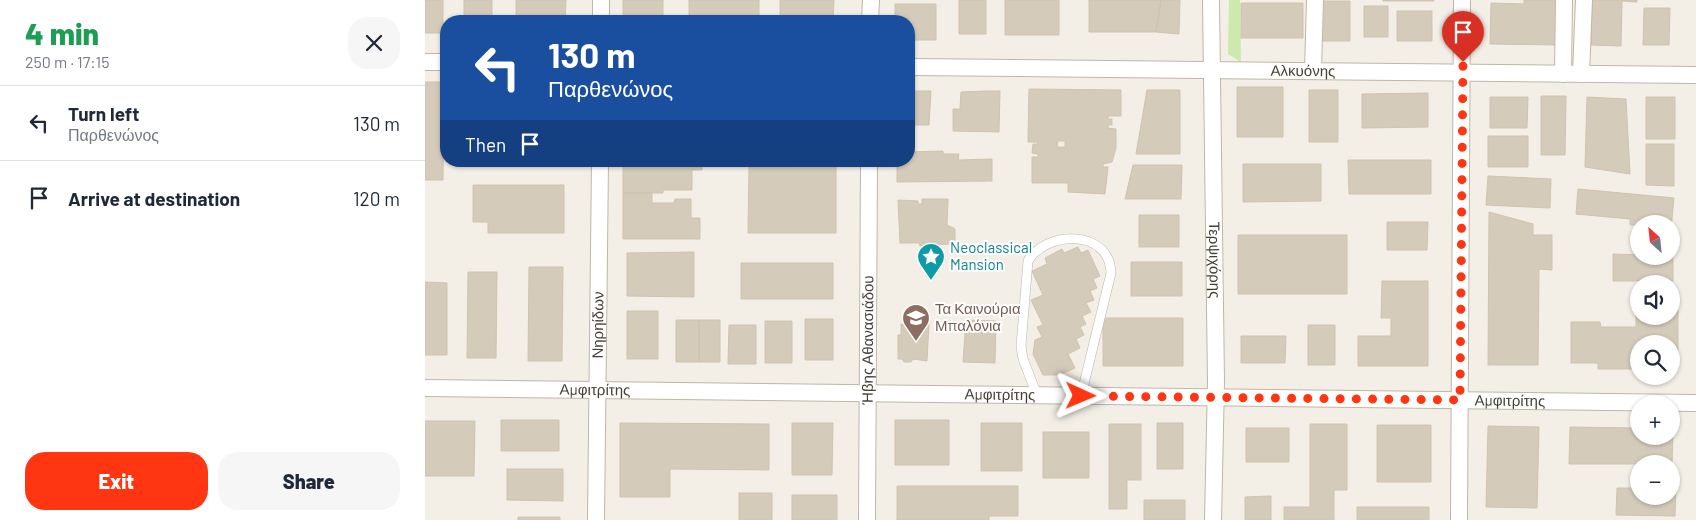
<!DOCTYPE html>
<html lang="en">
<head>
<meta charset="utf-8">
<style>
	:root { --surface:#fff; --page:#f6f6f7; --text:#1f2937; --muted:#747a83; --line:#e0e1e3; --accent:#ff3611 }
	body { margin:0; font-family:Barlow,sans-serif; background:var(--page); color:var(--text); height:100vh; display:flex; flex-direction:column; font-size:19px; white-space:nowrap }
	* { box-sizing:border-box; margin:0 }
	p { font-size:16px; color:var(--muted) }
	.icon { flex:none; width:28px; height:28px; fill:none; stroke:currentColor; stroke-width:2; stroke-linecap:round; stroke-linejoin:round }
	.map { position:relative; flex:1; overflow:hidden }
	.details { display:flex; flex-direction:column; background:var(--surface); width:425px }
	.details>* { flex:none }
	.guide { position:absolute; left:15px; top:15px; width:475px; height:152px; border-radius:20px; box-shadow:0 1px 4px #0004; background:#1a4fa0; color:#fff; overflow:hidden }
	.needle { width:32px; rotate:333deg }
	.controls { position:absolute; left:1205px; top:215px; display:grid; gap:10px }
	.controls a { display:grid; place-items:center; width:50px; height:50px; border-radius:50%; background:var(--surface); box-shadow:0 1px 4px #0004; font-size:25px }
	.pin { position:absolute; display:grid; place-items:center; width:42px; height:42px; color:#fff; margin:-51px -21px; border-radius:50% 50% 50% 0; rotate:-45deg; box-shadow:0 0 5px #0007 }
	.pin .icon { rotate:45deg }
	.me { position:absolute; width:55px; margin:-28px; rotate:91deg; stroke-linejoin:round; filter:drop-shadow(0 0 4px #0008) }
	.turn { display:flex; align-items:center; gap:18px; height:105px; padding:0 25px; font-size:22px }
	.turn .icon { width:65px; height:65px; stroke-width:2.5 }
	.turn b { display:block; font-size:35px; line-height:42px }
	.then { display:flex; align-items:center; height:48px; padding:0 25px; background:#0003; gap:10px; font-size:19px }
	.round { display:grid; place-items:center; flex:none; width:52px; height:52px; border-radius:20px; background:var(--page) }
	.head { display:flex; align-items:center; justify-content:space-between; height:85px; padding:0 25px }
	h1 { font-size:30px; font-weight:800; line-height:38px; color:#1e9e55 }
	.cta { display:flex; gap:10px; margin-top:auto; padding:10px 25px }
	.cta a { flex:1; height:58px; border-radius:20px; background:var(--accent); color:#fff; font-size:20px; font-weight:800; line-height:58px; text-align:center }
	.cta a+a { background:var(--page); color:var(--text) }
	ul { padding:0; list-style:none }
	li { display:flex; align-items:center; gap:15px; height:75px; padding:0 25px; border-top:1px solid var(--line) }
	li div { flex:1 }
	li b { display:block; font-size:19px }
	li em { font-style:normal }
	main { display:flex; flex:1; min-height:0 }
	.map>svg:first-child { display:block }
</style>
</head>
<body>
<main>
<section class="details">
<div class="head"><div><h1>4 min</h1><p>250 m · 17:15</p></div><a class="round"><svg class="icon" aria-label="close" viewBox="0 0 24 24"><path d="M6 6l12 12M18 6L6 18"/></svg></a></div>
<ul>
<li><svg class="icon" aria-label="left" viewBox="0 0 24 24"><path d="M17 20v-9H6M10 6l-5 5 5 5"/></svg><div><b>Turn left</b><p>Παρθενώνος</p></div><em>130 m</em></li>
<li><svg class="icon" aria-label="arrive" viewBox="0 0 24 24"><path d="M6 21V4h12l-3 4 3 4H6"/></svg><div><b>Arrive at destination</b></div><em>120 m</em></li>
</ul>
<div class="cta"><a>Exit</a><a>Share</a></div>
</section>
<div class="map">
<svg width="1271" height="520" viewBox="0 0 1271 520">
	<rect width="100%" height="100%" fill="#f3efe6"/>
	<path fill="#cee9ad" d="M804,0H815L816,62L803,54Z"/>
	<path fill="#d5cbbb" stroke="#d0c3ae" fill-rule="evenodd" d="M0,0H18V33H0Z
		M39,0H67V21H39Z
		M91,0H141L140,21H91Z
		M198,0H238V21H198Z
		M264,0H334V21H264Z
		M355,0H409L408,21H355Z
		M534,0H561V34H534Z
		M580,0H634V35H580Z
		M664,0H736L731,32H664Z
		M736,0H755L754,34L731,32Z
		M958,0H1009V1H958Z
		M1099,0H1132L1131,45L1065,44L1066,3L1099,4Z
		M1167,0H1212V2L1197,1L1196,46L1166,45Z
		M895,1H925V41H895Z
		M816,3H878V38H816Z
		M470,4H511V40H484V21H470Z
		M939,6H963V37H939Z
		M1219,8H1245L1244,45H1218Z
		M972,11H1007V41H972Z
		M0,82H19L18,180H0Z
		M812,87H858V137H812Z
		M604,89L696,90V116H683V119H687V125H683V128L691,129V148L687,162L678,164V167H683L680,194L643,192V183H607V157H613V154L607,153L608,144H613V142H603ZM633,141H640V147H632Z
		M722,90H755V154H711Z
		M884,90H913V142H884Z
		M484,91H506L504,125H484Z
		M561,91H575L574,132L528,131V109H535L536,92Z
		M1003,93V127L937,128V94Z
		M1116,96H1141L1140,155H1116Z
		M1065,97H1103L1102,128H1065Z
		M1162,97L1201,99L1205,174L1160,167Z
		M1221,97H1250V139H1221Z
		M1063,136H1103V167H1063Z
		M1221,144H1249V186L1221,185Z
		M518,151V154H534L533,160L567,159V181L472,182V161H484V152Z
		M923,160H1006V194H924Z
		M198,161H277V170H267V190H238V193H198Z
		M818,164H896V201L818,202Z
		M708,165H757L756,199H700Z
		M411,166V233H323L324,167Z
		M1063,176L1126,179L1125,208L1061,205Z
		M48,185H139V233H63V222H48Z
		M1153,189L1249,198L1246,229V224L1205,225V219L1151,214Z
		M198,193H227V203H249L250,199H266V218H275V239H198Z
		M497,199H523L522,225L530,229V240L525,244L495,246L494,243H475L473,200L493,201V204H497Z
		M1064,212L1108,224V235H1127V270L1114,269L1113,365H1063Z
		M714,215H754V247H714Z
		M962,222H1003L1002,250H962Z
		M813,235H922V294H813Z
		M653,247L656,253L663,250L675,276L668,279L672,288L665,291L669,300L661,303L666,312L657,316L661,324L655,327L659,335L651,339L655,348L643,354L650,368L634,375H618L608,354L610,340L617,337L612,327L618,325L606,300L618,295L607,271L622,264L620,258L637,249L639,253Z
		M269,252V297L202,296V253Z
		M1188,254L1246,256L1248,254V281H1188Z
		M706,262H757V296H706Z
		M316,263H408V299H316Z
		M104,267H138L137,361H103Z
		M43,272H72L71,358H42Z
		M957,281H1003V366H933V336H966V318H956Z
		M0,282L22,283V355H0Z
		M1211,310H1214V316H1246V310H1253V369H1246V344H1214V369H1173V363H1146V322H1175L1176,327H1211Z
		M202,311H233V359H202Z
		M678,318H758V366H678Z
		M380,319H408V360H380Z
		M251,320H274V362H251Z
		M274,320H295V362H274Z
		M541,320L571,321L570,363L538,362Z
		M340,321H367V363H340Z
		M476,324H504L502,361L488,359L486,362H479L477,359H473V335H476Z
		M304,325H331V364H303Z
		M883,325H910V365H883Z
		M816,336H861L860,363H816Z
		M76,420H134V451H76Z
		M470,420H524V465H470Z
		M0,421H50L49,476H0Z
		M195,423L344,424V470L245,469V497H195Z
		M367,423H408L407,475H367Z
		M556,423H597V471H556Z
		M732,423H758V469H732Z
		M684,424H716V480H702V509H684Z
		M885,424H922V490H909V520H859V507H885Z
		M952,425H1006V482H952Z
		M1063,426L1114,427L1112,508L1061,507Z
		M1145,427L1214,428V436H1246V429H1248L1247,466L1246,464H1144Z
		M821,428H864V462H821Z
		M618,432H664V478H618Z
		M82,469H138V501L82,500Z
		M472,486H593V516H564V520H472Z
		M1192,488H1214V496H1246V489H1251L1250,516L1191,515Z
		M314,493H347V520H314Z
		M367,495H412V520H367Z
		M846,496V520H820V497Z
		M719,500H760V520H719Z
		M932,507H1004V520H932Z
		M93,517H135V520H93Z"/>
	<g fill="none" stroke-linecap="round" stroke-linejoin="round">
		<defs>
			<path id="lane" d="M612,395L598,359L596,346L603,261C621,230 685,229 686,273L656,396"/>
			<g id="street">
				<path id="s1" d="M786,0L791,382L788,520"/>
				<path d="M176,21V0"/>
				<path d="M445,21L446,0"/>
				<path d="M0,62H21"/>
				<path id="s2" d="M484,67L1271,75"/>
				<path d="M888,71L890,0"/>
				<path d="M1138,74L1139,0"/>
				<path d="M1156,74L1159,0"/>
				<path id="s3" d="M0,388L1271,403"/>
				<path id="s4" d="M171,520L175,161"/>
				<path id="s5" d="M442,520L444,161"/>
				<path d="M1034,520L1037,0"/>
			</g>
		</defs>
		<use href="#lane" stroke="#bfb7a8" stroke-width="10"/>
		<use href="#street" stroke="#bfb7a8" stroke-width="18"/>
		<use href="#lane" stroke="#fff" stroke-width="9"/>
		<use href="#street" stroke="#fff" stroke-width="16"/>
	</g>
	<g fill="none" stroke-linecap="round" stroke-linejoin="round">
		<path stroke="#ff3611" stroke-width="9" stroke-dasharray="0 16.2" d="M656,396L1035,400L1038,62"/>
	</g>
	<defs>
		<symbol id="sight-pin" viewBox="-11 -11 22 30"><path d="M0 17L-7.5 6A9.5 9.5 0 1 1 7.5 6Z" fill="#0f9aa8" stroke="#fff"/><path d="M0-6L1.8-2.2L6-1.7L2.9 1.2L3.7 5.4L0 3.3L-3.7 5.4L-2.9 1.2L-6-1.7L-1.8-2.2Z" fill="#fff"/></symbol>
		<symbol id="school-pin" viewBox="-11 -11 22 30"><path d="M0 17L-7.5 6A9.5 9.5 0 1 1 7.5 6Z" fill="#8d6e63" stroke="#fff"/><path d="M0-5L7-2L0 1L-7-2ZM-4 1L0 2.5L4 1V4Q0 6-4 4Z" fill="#fff"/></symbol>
	</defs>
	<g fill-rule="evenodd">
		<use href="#sight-pin" x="490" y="241" width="32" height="43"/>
		<use href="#school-pin" x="475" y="302" width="32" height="43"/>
	</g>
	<g text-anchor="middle" stroke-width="4" stroke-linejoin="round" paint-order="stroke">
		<g font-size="15" fill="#463f35" stroke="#fff">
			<text dy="5" stroke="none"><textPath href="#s2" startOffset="394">Αλκυόνης</textPath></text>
			<text dy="5" stroke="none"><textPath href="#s1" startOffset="260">Τερψιχόρης</textPath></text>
			<text dy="5" stroke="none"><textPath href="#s4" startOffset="195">Νηρηίδων</textPath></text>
			<text dy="5" stroke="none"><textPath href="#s5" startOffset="180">Ήβης Αθανασιάδου</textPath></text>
			<text dy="5" stroke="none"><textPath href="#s3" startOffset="170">Αμφιτρίτης</textPath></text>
			<text dy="5" stroke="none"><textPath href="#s3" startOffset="575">Αμφιτρίτης</textPath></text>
			<text dy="5" stroke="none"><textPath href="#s3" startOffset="1085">Αμφιτρίτης</textPath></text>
		</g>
		<g font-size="15" fill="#0d838f" stroke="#fff" text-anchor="start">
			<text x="525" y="253">Neoclassical<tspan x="525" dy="17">Mansion</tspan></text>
		</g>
		<g font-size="15" fill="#785e54" stroke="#fff" text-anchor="start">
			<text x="510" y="314">Τα Καινούρια<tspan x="510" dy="17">Μπαλόνια</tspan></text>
		</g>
	</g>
</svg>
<div class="controls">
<a><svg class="needle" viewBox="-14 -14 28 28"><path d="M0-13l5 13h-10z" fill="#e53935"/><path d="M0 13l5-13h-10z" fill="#747a83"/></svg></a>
<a><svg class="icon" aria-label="sound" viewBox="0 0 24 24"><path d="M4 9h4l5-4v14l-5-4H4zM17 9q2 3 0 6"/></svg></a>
<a><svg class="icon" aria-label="search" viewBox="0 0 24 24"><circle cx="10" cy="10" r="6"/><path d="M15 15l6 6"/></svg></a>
<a>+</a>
<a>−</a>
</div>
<div class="pin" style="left:1038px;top:62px;background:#d93025"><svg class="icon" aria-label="arrive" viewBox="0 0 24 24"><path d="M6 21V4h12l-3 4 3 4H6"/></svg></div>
<svg class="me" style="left:656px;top:396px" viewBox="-20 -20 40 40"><path d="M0-17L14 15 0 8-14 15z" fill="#ff3611" stroke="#fff" stroke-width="4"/></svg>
<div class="guide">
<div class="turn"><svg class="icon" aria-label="left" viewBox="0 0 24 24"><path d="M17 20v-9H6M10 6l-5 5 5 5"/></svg><div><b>130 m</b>Παρθενώνος</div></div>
<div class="then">Then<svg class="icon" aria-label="arrive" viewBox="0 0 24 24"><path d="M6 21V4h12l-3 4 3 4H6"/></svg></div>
</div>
</div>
</main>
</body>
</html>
